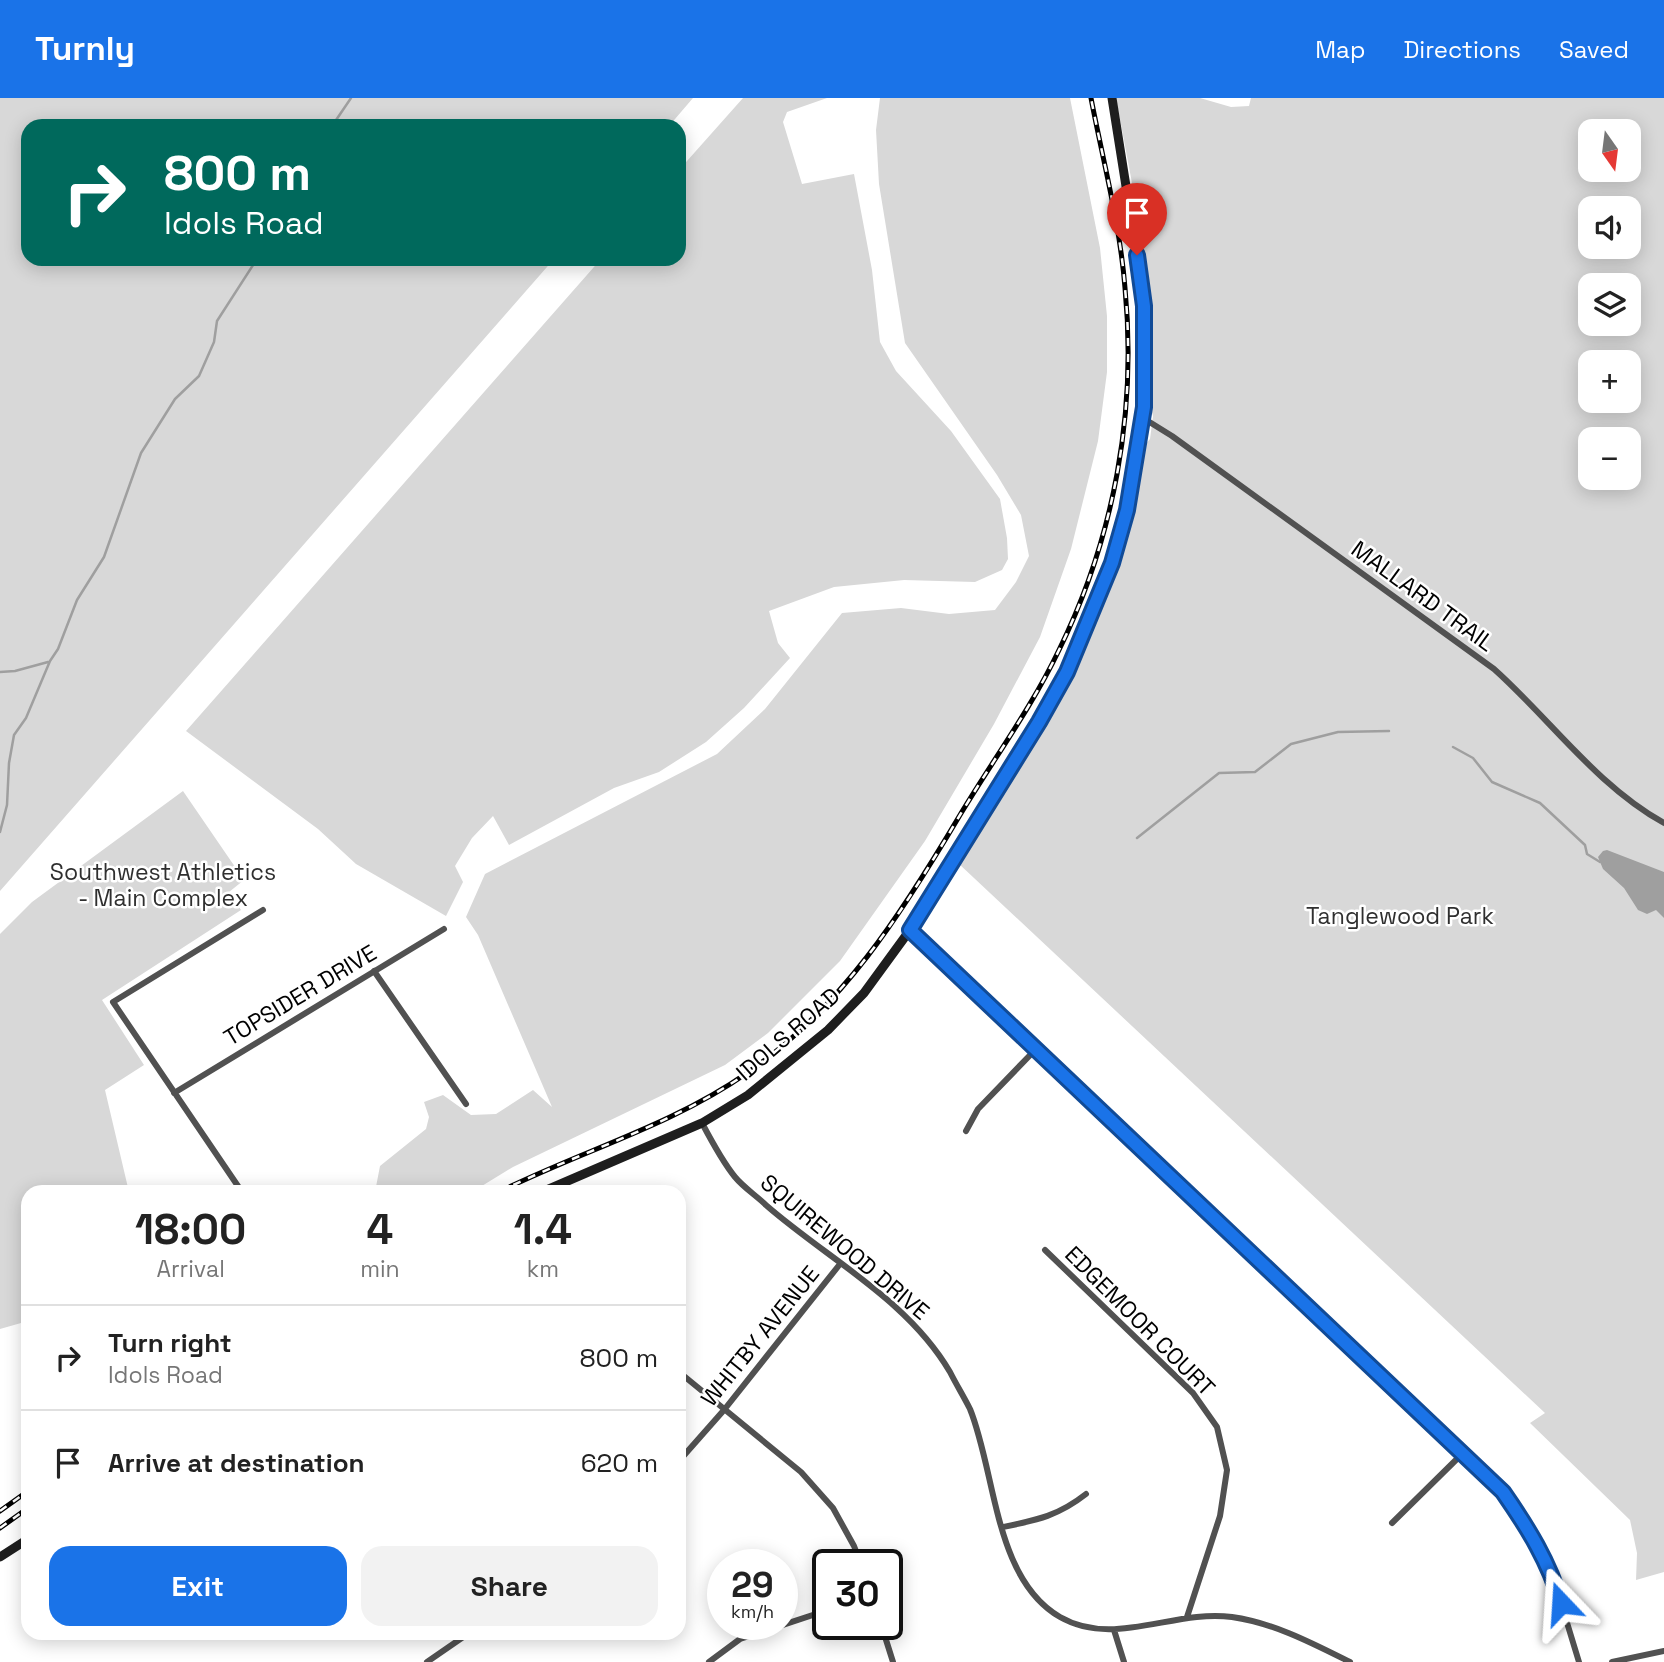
<!DOCTYPE html>
<html lang="en">
<head>
<meta charset="utf-8">
<style>
	:root { --surface:#fff; --page:#f2f2f2; --text:#222; --muted:#767676; --line:#e0e0e0; --accent:#1a73e8 }
	body { margin:0; font-family:"Space Grotesk",sans-serif; background:var(--page); color:var(--text); height:100vh; display:flex; flex-direction:column; font-size:26px; white-space:nowrap }
	* { box-sizing:border-box; margin:0 }
	p { font-size:23px; color:var(--muted) }
	.icon { flex:none; width:38px; height:38px; fill:none; stroke:currentColor; stroke-width:2; stroke-linecap:round; stroke-linejoin:round }
	.map { position:relative; flex:1; overflow:hidden }
	.drawer { position:absolute; left:21px; top:1087px; width:665px; height:455px; display:flex; flex-direction:column; background:var(--surface); border-radius:21px; box-shadow:0 4px 18px #0003 }
	.drawer>* { flex:none }
	.top-card { position:absolute; left:21px; top:21px; width:665px; height:147px; border-radius:21px; box-shadow:0 4px 18px #0003; background:#00695c; color:#fff; overflow:hidden }
	.needle { width:46px; rotate:166deg }
	.controls { position:absolute; left:1578px; top:21px; display:grid; gap:14px }
	.controls a { display:grid; place-items:center; width:63px; height:63px; border-radius:14px; background:var(--surface); box-shadow:0 4px 18px #0003; font-size:35px }
	.speed { position:absolute; left:707px; top:1451px; display:flex; gap:14px; font-size:35px; font-weight:700; text-align:center }
	.speed>* { display:grid; place-content:center; width:91px; height:91px; border-radius:50%; background:var(--surface); box-shadow:0 4px 18px #0003; line-height:1 }
	.speed small { font-size:18px; font-weight:400 }
	.speed .limit { border:4px solid #111; border-radius:10px; background:#fff; color:#111 }
	.pin { position:absolute; display:grid; place-items:center; width:60px; height:60px; color:#fff; margin:-72px -30px; border-radius:50% 50% 50% 0; rotate:-45deg; box-shadow:0 0 7px #0007 }
	.pin .icon { rotate:45deg }
	.me { position:absolute; width:77px; margin:-38px; rotate:340deg; stroke-linejoin:round; filter:drop-shadow(0 0 5px #0008) }
	.turn { display:flex; align-items:center; gap:24px; height:147px; padding:0 28px; font-size:32px }
	.turn .icon { width:91px; height:91px; stroke-width:2.5 }
	.turn b { display:block; font-size:49px; line-height:60px }
	.eta { display:flex; justify-content:space-evenly; align-items:center; height:119px; text-align:center }
	.eta b { font-size:42px; font-weight:700; line-height:49px }
	.action { display:flex; gap:14px; margin-top:auto; padding:14px 28px }
	.action a { flex:1; height:80px; border-radius:21px; background:var(--accent); color:#fff; font-size:28px; font-weight:700; line-height:80px; text-align:center }
	.action a+a { background:var(--page); color:var(--text) }
	ul { padding:0; list-style:none }
	li { display:flex; align-items:center; gap:21px; height:105px; padding:0 28px; border-top:2px solid var(--line) }
	li div { flex:1 }
	li b { display:block; font-size:26px }
	li em { font-style:normal }
	header { display:flex; align-items:center; gap:42px; box-sizing:border-box; height:98px; padding:0 35px; background:var(--accent); color:#fff }
	header strong { font-size:33px }
	nav { display:flex; gap:38px; margin-inline-start:auto; font-size:24px }
	.map>svg:first-child { display:block }
</style>
</head>
<body>
<header>
<strong>Turnly</strong>
<nav><a>Map</a><a>Directions</a><a>Saved</a></nav>
</header>
<div class="map">
<svg width="1664" height="1564" viewBox="0 0 1664 1564">
	<rect width="100%" height="100%" fill="#fff"/>
	<path fill="#d8d8d8" fill-rule="evenodd" d="M0,0H693L669,28H28V161H554L0,793Z
		M743,0H827L787,14L783,24L802,86L854,76L872,172L880,244L896,273L951,333L1000,401L1007,440L1008,461L1002,472L975,484L904,482L834,489L769,513L778,545L790,560L744,610L706,644L659,674L614,690L509,747L493,718L472,740L455,768L463,784L446,818L356,766L318,731L186,633L601,161H679V72Z
		M880,0H1070L1100,150L1107,218V274L1098,343L1071,451L1040,539L994,626L925,743L840,863L768,935L725,967L513,1069L472,1094H375L380,1068L426,1031L429,1019L424,1004L443,997L471,1017L496,1016L533,992L552,1009L478,837L466,819L485,776L717,656L765,611L842,515L901,510L949,516L995,512L1016,484L1029,458L1021,417L997,377L905,245L879,86L876,32Z
		M1116,0H1200L1231,9L1249,8L1251,0H1664V1474L1636,1482L1637,1455L1630,1422L1530,1325L1545,1315L958,765L1049,623L1091,538L1113,482L1138,387L1143,349L1150,341L1153,318L1150,308L1152,262L1148,196L1138,117ZM1591,33H1629V72H1591ZM1591,110H1629V149H1591ZM1591,187H1629V226H1591ZM1591,264H1629V303H1591ZM1591,341H1629V380H1591Z
		M183,693L244,782L229,794L241,812L102,902L144,967L105,992L129,1094H28V1223L0,1231V836L32,804Z"/>
	<path fill="#9f9f9f" d="M1607,752L1664,774V820L1656,812L1647,816L1638,812L1624,790L1603,771L1598,759L1603,753Z"/>
	<g fill="none" stroke-linecap="round" stroke-linejoin="round">
		<path stroke="#9f9f9f" stroke-width="2.5" d="M332,28L351,0
			M0,574L15,573L48,564
			M1453,649L1473,660L1492,684L1540,705L1585,747L1587,756L1600,764
			M0,734L7,707L9,665L14,637L26,620L50,563L58,551L77,502L104,459L141,355L175,301L199,278L214,244L217,223L257,161
			M1137,740L1219,675L1255,674L1291,646L1338,634L1389,633"/>
		<path stroke="#515151" stroke-width="6" d="M1143,320L1172,338L1494,571C1551,622 1596,687 1664,725
			M910,832L1503,1394L1533,1438L1554,1482L1579,1564
			M374,873L466,1006
			M174,995L444,831
			M702,1025C712,1044 722,1063 735,1079C744,1090 757,1098 767,1108C828,1161 908,1202 950,1274C956,1286 964,1299 970,1311C996,1375 994,1481 1060,1519C1114,1550 1174,1511 1232,1519C1274,1525 1312,1545 1350,1564
			M966,1033L978,1011L1036,951
			M242,1094L113,904L263,812
			M1045,1152L1193,1295L1217,1329L1227,1372L1220,1418L1187,1519
			M679,1274L801,1374L833,1410L854,1448L861,1466
			M679,1363L724,1312L840,1166
			M1392,1425L1463,1355
			M1003,1429C1037,1422 1058,1418 1086,1396
			M881,1526L893,1564
			M1114,1532L1124,1564
			M427,1564L469,1535
			M709,1564L740,1541L828,1512
			M1612,1564L1664,1553"/>
		<path stroke="#1e1e1e" stroke-width="9" d="M542,1094L702,1025L748,997L828,932L864,895L910,832L1039,624L1067,574L1112,465L1127,412L1144,309L1145,208L1112,0
			M0,1459L28,1441"/>
		<defs>
			<path id="rail" d="M499,1094C581,1053 671,1028 747,975C842,910 902,815 960,717C993,662 1032,609 1059,552C1114,440 1137,314 1125,190C1120,126 1103,63 1091,0
				M0,1413L28,1393
				M0,1430L28,1410"/>
		</defs>
		<use href="#rail" stroke="#000" stroke-width="5"/>
		<use href="#rail" stroke="#fff" stroke-width="2.5" stroke-dasharray="8" stroke-linecap="butt"/>
	</g>
	<g fill="none" stroke-linecap="round" stroke-linejoin="round">
		<defs>
			<path id="route" d="M1137,157L1144,208V309L1127,412L1112,465L1067,574L1039,624L910,832L1503,1394C1528,1430 1549,1464 1561,1505"/>
		</defs>
		<use href="#route" stroke="#114b97" stroke-width="18"/>
		<use href="#route" stroke="#1a73e8" stroke-width="12"/>
	</g>
	<g text-anchor="middle" stroke-width="5" stroke-linejoin="round" paint-order="stroke">
		<g font-size="23" fill="#000" stroke="#fff">
			<text transform="translate(1423 498) rotate(36)" y="8">MALLARD TRAIL</text>
			<text transform="translate(300 897) rotate(-31)" y="8">TOPSIDER DRIVE</text>
			<text transform="translate(788 936) rotate(-41)" y="8">IDOLS ROAD</text>
			<text transform="translate(845 1149) rotate(40)" y="8">SQUIREWOOD DRIVE</text>
			<text transform="translate(1140 1223) rotate(45)" y="8">EDGEMOOR COURT</text>
			<text transform="translate(760 1238) rotate(-51)" y="8">WHITBY AVENUE</text>
		</g>
		<g font-size="23" fill="#2f2f2f" stroke="#fff">
			<text x="163" y="782">Southwest Athletics<tspan x="163" dy="26">- Main Complex</tspan></text>
			<text x="1400" y="826">Tanglewood Park</text>
		</g>
	</g>
</svg>
<div class="controls">
<a><svg class="needle" viewBox="-14 -14 28 28"><path d="M0-13l5 13h-10z" fill="#e53935"/><path d="M0 13l5-13h-10z" fill="#767676"/></svg></a>
<a><svg class="icon" aria-label="sound" viewBox="0 0 24 24"><path d="M4 9h4l5-4v14l-5-4H4zM17 9q2 3 0 6"/></svg></a>
<a><svg class="icon" aria-label="layers" viewBox="0 0 24 24"><path d="M12 4l9 5-9 5-9-5zM3 14l9 5 9-5"/></svg></a>
<a>+</a>
<a>−</a>
</div>
<div class="speed"><div>29<small>km/h</small></div><div class="limit">30</div></div>
<div class="pin" style="left:1137px;top:157px;background:#d93025"><svg class="icon" aria-label="arrive" viewBox="0 0 24 24"><path d="M6 21V4h12l-3 4 3 4H6"/></svg></div>
<svg class="me" style="left:1561px;top:1505px" viewBox="-20 -20 40 40"><path d="M0-17L14 15 0 8-14 15z" fill="#1a73e8" stroke="#fff" stroke-width="4"/></svg>
<div class="top-card">
<div class="turn"><svg class="icon" aria-label="right" viewBox="0 0 24 24"><path d="M7 20v-9h11M14 6l5 5-5 5"/></svg><div><b>800 m</b>Idols Road</div></div>
</div>
<section class="drawer">
<div class="eta">
<div><b>18:00</b><p>Arrival</p></div>
<div><b>4</b><p>min</p></div>
<div><b>1.4</b><p>km</p></div>
</div>
<ul>
<li><svg class="icon" aria-label="right" viewBox="0 0 24 24"><path d="M7 20v-9h11M14 6l5 5-5 5"/></svg><div><b>Turn right</b><p>Idols Road</p></div><em>800 m</em></li>
<li><svg class="icon" aria-label="arrive" viewBox="0 0 24 24"><path d="M6 21V4h12l-3 4 3 4H6"/></svg><div><b>Arrive at destination</b></div><em>620 m</em></li>
</ul>
<div class="action"><a>Exit</a><a>Share</a></div>
</section>
</div>
</body>
</html>
